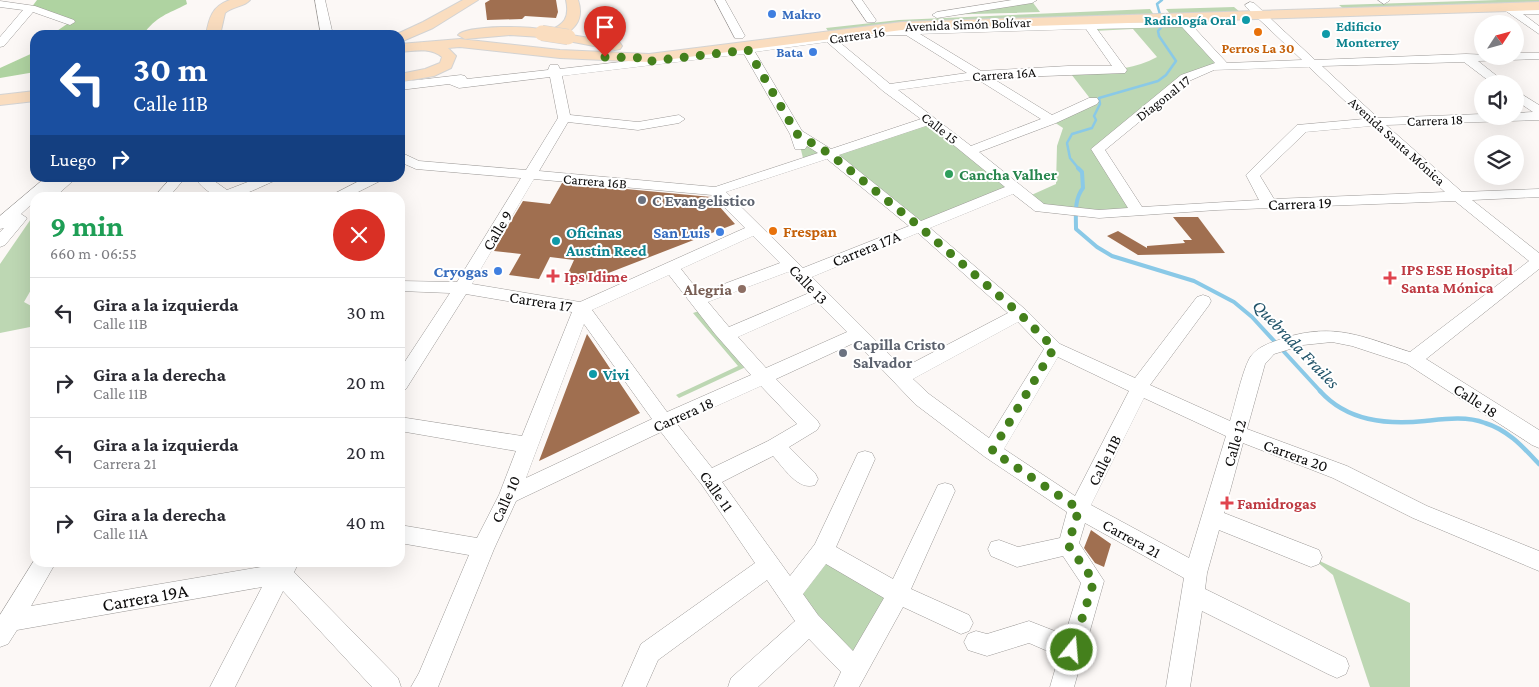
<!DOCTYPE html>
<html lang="es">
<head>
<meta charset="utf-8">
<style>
	:root { --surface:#fff; --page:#f2f2f3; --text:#2b2b33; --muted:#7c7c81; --line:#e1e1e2 }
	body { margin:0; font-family:"Crimson Pro",serif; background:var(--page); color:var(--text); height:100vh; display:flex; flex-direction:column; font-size:19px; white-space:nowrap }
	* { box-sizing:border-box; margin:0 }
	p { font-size:16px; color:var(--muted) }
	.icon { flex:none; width:28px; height:28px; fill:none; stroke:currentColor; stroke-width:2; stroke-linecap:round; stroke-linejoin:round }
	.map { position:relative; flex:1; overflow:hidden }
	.sheet { position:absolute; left:30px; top:192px; width:375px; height:375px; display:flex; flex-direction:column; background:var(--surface); border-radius:15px; box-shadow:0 5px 20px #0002 }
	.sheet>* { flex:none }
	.banner { position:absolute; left:30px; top:30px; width:375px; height:152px; border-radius:15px; box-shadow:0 5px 20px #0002; background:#1a4fa0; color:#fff; overflow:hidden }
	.needle { width:32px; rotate:54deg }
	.controls { position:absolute; left:1474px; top:15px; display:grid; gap:10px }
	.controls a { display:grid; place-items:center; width:50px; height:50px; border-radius:50%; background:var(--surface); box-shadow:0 5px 20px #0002; font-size:25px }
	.pin { position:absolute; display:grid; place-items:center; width:42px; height:42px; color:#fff; margin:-51px -21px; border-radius:50% 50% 50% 0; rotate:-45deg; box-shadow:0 0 5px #0007 }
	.pin .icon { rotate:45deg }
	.me { position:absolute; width:55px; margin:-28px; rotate:17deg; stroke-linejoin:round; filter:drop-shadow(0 0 4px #0008) }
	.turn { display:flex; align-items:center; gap:18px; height:105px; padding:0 20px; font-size:22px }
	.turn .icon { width:65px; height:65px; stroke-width:2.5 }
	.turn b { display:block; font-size:35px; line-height:42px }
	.then { display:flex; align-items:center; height:48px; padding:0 20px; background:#0003; gap:10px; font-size:19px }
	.round { display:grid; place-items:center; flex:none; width:52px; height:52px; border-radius:26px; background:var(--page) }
	.head { display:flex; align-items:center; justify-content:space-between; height:85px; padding:0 20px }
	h1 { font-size:30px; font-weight:700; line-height:38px; color:#1e9e55 }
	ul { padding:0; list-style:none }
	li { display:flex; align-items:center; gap:15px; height:70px; padding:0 20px; border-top:1px solid var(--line) }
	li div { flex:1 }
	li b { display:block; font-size:19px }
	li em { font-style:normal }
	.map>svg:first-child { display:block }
</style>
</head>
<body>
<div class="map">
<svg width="1539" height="687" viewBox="0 0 1539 687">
	<rect width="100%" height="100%" fill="#fcf8f6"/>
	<path fill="#bdd7b3" d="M1031,0L1040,12L937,15Z
		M1498,0H1539V4L1344,9L1339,5Z
		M1234,7L1240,12L1170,14L1166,9Z
		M1150,9L1154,15L876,26L828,31L826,28L899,20Z
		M1173,17L1185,24L1224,66L1203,69L1098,149L1137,211L1040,208L1027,197L1056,184L1057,146L1063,128L1051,120L1092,101L1068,70C1100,70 1127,73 1157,57L1133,29L1093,31L1089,26Z
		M931,120L1015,188L920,227L830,154L804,162L797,134L830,154Z
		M33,216H35V283L24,302L35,308V326L0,333V264Z
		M699,311L748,366L679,398L676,395L738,366L693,313Z
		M823,551L898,594L856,671L789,594Z
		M1311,557L1410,603V687H1370L1333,575Z"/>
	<path fill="#afd3a1" d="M37,0H186L187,4C168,14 156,16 143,35H51L70,22L31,8Z
		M35,52V72L0,78V68Z"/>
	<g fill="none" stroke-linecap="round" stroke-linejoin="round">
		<path stroke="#8ac9e7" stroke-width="2.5" d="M1161,18L1157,4L1162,0
			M1079,169L1070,158L1067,143L1072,134L1092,128L1096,120L1094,116L1100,104L1099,98L1158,81L1166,75L1176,61L1159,36L1158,31L1163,25"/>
		<path stroke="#8ac9e7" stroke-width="4" d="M1078,168L1082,172L1083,188C1074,199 1076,215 1076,229L1097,247L1112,256L1194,281L1234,302L1252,317L1321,392"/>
		<path stroke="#8ac9e7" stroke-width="4.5" d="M1320,391C1347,421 1386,425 1425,421C1445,419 1466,416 1485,423C1508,430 1523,447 1539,464"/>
	</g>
	<path fill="#a06f50" d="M490,0H556L558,12L556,18L525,16L522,19L487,20L485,3Z
		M562,183L711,197L735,224L580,284L564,282L574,260L550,257L539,279L509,275L521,254L494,251L508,226L523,201L550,204Z
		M1173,217H1198L1225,253L1138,255L1107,236L1118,231L1147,248V246L1185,243L1183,240H1192Z
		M587,334L640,413L539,461Z
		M1091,530L1111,544L1104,567L1095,563L1084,548Z"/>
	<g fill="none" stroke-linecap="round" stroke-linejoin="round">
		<defs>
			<path id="minor" d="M315,0H325L333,35H321Z
				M715,0H725L745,36L743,38H735Z
				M852,0H862L876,20L875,22H867Z
				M1012,0H1037L1032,3L937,18L932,15L937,12Z
				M1378,0H1389V1L1384,4Z
				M0,1L35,6L74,20L75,22L70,25L33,12L4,46L0,47V37L23,10L0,7Z
				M1250,2L1254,3L1315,60L1466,54L1515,56V53H1539V59L1478,61L1507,84H1493L1464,62L1322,66L1378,118L1482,114V116H1515V113L1533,112L1515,100V90L1539,105V120L1386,125L1462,192L1539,189V197L1472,200L1539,253V269L1426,359L1539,430V448L1532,445L1407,364L1352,346L1332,342L1303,345L1274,354L1265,364L1247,429L1347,466L1427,506L1539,551V571L1413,518L1333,478L1243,443L1224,513L1319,550L1322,557L1319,564L1311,567L1219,530L1207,573L1205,589L1346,658L1349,666L1346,674L1337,678L1328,674L1202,611L1190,687H1166L1184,578L1085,523L1079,543L1104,581L1074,687H1050L1059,656L1029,643L987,656L968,650L964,642L968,634L976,631L987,634L1029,621L1065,635L1081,583L1063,556L1017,567L991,556L988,549L991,542L999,540L1018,547L1060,538L1067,512L985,457L915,404L856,342L776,379L817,420L820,425L817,430L789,447L815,473L818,479L815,485C798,491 784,468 773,456L722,482L790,576L815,544L858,453L865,451L872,453L875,459L836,547L893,579L938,485L945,483L952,485L955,491L911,589L969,615L973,623L969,631L961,634L903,607L859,687H834L841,672L809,639L758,687H728L731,678L795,621L767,580L658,660L646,687H622L641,644L755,563L702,485L661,432L516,501L494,549L438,687H411L419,673L469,555L400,543V525L477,538L499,495L516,451L400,431V417L522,436L572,312L466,294L406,389L400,391V369L450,293L400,291V281L457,282L521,178L416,169L400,162V152L419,161L526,170L558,118L550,77L459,88L449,84L400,90V82L461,75L465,76L467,79L548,70L550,65H558L560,69L697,53L820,36L821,33L825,32L832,35L851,34L853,36L851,38L838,41L890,84L967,73L906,35L873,36L867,33L869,31L906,27L1083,23L1084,17H1092L1094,23L1189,22L1227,63L1302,60L1246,7L1245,5ZM1182,27L1215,63L1181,75L1091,149L1128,208L1099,210L1044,204L979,152L1056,123L1097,104L1099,101L1097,98H1089L1052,115L992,78L1125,73L1127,70L1097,29ZM1086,29L1112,66H1068L981,71L920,34ZM827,42L883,91L921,119L831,149L802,131L755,52ZM744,54L790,134L795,149H805L807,146L818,153L715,187L539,171L568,122L638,130L679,123L685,119L679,115L638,122L570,115L562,76ZM1309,67L1364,119L1297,125L1246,175L1259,200L1142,207L1105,150L1189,81L1214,70ZM977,79L1041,119L971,146L898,90ZM929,125L1005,187L921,221L839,155ZM1372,126L1445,192L1274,199L1260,176L1306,132ZM827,159L909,226L803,268L726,192ZM534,179L712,195L745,228L580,302L472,284ZM1013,194L1035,211L1099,218L1217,210L1455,201L1529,261L1410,352C1363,337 1335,322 1284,338C1271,343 1260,345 1251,356C1243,367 1235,406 1230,421L1150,385L1209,305L1211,301L1209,297L1203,295L1197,297L1135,378L1060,344L1026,310L930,228ZM918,233L1008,313L903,368L812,277ZM753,236L780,263L700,293L681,269ZM788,272L809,293L729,327L708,302ZM669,275L715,334L751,375L667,412L592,310ZM817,302L847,332L766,368L738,337ZM1018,322L1044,349L989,438L929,394L913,379ZM584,324L652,419L526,478ZM1058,357L1129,391L1075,496L1004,449ZM761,386L797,424L768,441L712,468L677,424ZM1144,398L1226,436L1189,558L1091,505ZM826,564L884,598L853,651L818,615L803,594Z
				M1507,4L1514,7L1539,8V14H1523L1539,26V34L1503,9L1502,7Z
				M45,178H76L54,198H35V201L21,214L27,218L25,221L5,245L0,247V232L4,228L0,229V216Z
				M171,178H185L168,198H153Z
				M195,178H210L227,190L258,178H276L274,181C244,194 219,211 195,178Z
				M365,178H382L380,181L346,198H326Z
				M35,559V562H56L31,606L261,567L259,562H299L294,572L398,678L401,687H372L283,591L235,687H210L262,587L17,630L8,644L0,647V615Z"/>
			<path id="major" d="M230,0H250C244,7 233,6 225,13L220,35H206C209,18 212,6 230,0Z
				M463,0H478L433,28L405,40L400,41V35H395L423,22Z
				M566,0H578C583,15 579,26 565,34L620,43L622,46L620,49L615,50L563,40L561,37L563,35L547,40L541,37L510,35L465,39L458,35C466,25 536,25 548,31C564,25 570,18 566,0Z
				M1539,2V10L902,30L649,62L560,58L460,47L448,48L456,56L451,68L434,76L400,82V74L425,69L440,63L442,57C430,47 414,51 400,52V44L460,39L560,50L649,54L902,22Z
				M35,91V101L0,105V95Z"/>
		</defs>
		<use href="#minor" stroke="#9c9997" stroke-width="1"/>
		<use href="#major" stroke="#d3d3d3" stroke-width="2"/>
		<use href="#minor" fill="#fff" fill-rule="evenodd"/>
		<use href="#major" fill="#faddbf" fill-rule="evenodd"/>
		<defs>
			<path id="major-bridge" d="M542,33L568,37"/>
		</defs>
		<use href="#major-bridge" stroke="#d3d3d3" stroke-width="16" stroke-linecap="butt"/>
		<use href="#major-bridge" stroke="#faddbf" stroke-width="15"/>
	</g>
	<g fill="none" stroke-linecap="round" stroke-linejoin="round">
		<path stroke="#44801c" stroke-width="9" stroke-dasharray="0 16.2" d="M605,57L649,58L651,61L748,50L797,134L830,154L920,227L1020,314L1054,348L992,451L1079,509L1068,545L1094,581L1072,650"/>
	</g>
	<g fill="#3f7fe0" stroke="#fff" stroke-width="2">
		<circle cx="772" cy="14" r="5"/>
		<circle cx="813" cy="52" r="5"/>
		<circle cx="720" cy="232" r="5"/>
		<circle cx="498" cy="271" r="5"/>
	</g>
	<g fill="#0f9aa8" stroke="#fff" stroke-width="2">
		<circle cx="1246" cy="20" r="5"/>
		<circle cx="1326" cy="34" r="5"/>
		<circle cx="556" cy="241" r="5"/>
		<circle cx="593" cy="374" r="5"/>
	</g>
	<g fill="#e8710a" stroke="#fff" stroke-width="2">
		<circle cx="1258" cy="32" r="5"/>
		<circle cx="773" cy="231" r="5"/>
	</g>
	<circle fill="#2e9e5b" stroke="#fff" stroke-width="2" cx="949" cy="174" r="5"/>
	<g fill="#6b7280" stroke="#fff" stroke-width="2">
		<circle cx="642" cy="200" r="5"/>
		<circle cx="843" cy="353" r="5"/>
	</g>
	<g fill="#e0444e" stroke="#fff" stroke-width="2">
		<path d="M550.5 268.5h5v5h5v5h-5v5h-5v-5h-5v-5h5z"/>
		<path d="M1387.5 270.5h5v5h5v5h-5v5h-5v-5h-5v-5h5z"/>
		<path d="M1224.5 495.5h5v5h5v5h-5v5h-5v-5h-5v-5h5z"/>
	</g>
	<circle fill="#8d6e63" stroke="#fff" stroke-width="2" cx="742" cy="289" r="5"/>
	<g text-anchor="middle" stroke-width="4" stroke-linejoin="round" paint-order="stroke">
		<g font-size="14" font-weight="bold" fill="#366cbe" stroke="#fff" text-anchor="start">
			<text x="782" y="19">Makro</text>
			<text x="803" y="57" text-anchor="end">Bata</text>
		</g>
		<g font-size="14" font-weight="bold" fill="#0d838f" stroke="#fff" text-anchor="end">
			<text x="1236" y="25">Radiología Oral</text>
			<text x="1336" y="31" text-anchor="start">Edificio<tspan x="1336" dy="16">Monterrey</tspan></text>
		</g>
		<g font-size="14" fill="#0d0c0c" stroke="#fff">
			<text transform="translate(968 24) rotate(-2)" y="5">Avenida Simón Bolívar</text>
			<text transform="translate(857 35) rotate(-8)" y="5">Carrera 16</text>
			<text transform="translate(1004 74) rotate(-4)" y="5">Carrera 16A</text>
			<text transform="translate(1163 98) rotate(-38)" y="5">Diagonal 17</text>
			<text transform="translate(1435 120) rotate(-2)" y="5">Carrera 18</text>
			<text transform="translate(940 128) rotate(38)" y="5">Calle 15</text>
			<text transform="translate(1397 141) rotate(42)" y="5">Avenida Santa Mónica</text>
			<text transform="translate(595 181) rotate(5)" y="5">Carrera 16B</text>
		</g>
		<g font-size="14" font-weight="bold" fill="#c56008" stroke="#fff">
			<text x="1258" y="53">Perros La 30</text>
		</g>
		<g font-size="16" font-weight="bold" fill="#27864d" stroke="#fff" text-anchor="start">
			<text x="959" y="180">Cancha Valher</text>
		</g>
		<g font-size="16" font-weight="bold" fill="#5b616d" stroke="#fff" text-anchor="start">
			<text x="652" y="206">C Evangelistico</text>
			<text x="853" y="350">Capilla Cristo<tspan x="853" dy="18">Salvador</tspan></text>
		</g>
		<g font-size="16" fill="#0d0c0c" stroke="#fff">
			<text transform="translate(1300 203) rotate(-2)" y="6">Carrera 19</text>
			<text transform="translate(497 230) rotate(-59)" y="6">Calle 9</text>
			<text transform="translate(866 248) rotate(-22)" y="6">Carrera 17A</text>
			<text transform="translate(809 284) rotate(46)" y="6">Calle 13</text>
			<text transform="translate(541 301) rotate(9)" y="6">Carrera 17</text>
			<text transform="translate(1476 400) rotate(33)" y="6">Calle 18</text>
			<text transform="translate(683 414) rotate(-24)" y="6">Carrera 18</text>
			<text transform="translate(1234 443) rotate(-74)" y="6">Calle 12</text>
			<text transform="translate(1296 455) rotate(20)" y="6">Carrera 20</text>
			<text transform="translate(1104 460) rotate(-63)" y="6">Calle 11B</text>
			<text transform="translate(717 491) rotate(55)" y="6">Calle 11</text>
			<text transform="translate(505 499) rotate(-66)" y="6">Calle 10</text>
			<text transform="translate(1132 538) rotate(29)" y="6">Carrera 21</text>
		</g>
		<g font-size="16" font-weight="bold" fill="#c56008" stroke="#fff" text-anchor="start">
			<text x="783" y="237">Frespan</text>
		</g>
		<g font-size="16" font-weight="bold" fill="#0d838f" stroke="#fff" text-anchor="start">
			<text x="566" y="238">Oficinas<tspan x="566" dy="18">Austin Reed</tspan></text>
			<text x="603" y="380">Vivi</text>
		</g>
		<g font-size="16" font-weight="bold" fill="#366cbe" stroke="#fff" text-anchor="end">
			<text x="710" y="238">San Luis</text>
			<text x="488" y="277">Cryogas</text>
		</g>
		<g font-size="16" font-weight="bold" fill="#be3a42" stroke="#fff" text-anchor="start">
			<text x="1401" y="275">IPS ESE Hospital<tspan x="1401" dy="18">Santa Mónica</tspan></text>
			<text x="564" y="282">Ips Idime</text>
			<text x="1237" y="509">Famidrogas</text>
		</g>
		<g font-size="16" font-weight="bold" fill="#785e54" stroke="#fff" text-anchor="end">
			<text x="732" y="295">Alegria</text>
		</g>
		<g font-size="18" font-style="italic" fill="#215369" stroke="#fff">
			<text transform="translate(1296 344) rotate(46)" y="6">Quebrada Frailes</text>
		</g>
		<g font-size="19" fill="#0d0c0c" stroke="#fff">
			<text transform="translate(145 597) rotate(-10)" y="7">Carrera 19A</text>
		</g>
	</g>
</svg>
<div class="controls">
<a><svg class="needle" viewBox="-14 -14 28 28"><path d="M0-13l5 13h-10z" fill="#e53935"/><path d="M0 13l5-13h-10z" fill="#7c7c81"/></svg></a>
<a><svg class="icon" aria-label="sound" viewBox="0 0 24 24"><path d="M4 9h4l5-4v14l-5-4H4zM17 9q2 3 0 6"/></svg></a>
<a><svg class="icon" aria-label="layers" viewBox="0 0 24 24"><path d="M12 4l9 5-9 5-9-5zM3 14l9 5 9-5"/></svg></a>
</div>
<div class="pin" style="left:605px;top:57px;background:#d93025"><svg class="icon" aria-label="arrive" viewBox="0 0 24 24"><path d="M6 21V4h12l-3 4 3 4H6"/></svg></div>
<svg class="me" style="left:1072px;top:650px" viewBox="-20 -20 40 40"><circle r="17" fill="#44801c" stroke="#fff" stroke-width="3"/><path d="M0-11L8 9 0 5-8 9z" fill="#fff"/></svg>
<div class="banner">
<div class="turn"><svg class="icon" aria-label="left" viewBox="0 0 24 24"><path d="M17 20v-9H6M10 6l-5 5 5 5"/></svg><div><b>30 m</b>Calle 11B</div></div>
<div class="then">Luego<svg class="icon" aria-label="right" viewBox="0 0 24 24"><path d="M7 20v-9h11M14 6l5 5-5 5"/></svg></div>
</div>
<section class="sheet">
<div class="head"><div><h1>9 min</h1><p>660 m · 06:55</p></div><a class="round" style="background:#d93025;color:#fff"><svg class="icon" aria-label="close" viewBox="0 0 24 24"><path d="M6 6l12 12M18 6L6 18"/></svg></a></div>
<ul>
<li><svg class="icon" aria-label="left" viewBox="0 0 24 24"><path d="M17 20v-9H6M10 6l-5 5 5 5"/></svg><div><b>Gira a la izquierda</b><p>Calle 11B</p></div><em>30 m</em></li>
<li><svg class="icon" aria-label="right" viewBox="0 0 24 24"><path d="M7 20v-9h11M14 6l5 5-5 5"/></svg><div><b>Gira a la derecha</b><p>Calle 11B</p></div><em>20 m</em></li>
<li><svg class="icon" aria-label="left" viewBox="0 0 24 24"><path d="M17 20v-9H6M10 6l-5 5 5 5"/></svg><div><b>Gira a la izquierda</b><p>Carrera 21</p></div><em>20 m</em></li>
<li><svg class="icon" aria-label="right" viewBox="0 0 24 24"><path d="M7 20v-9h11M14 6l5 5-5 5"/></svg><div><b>Gira a la derecha</b><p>Calle 11A</p></div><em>40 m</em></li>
</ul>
</section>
</div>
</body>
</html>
